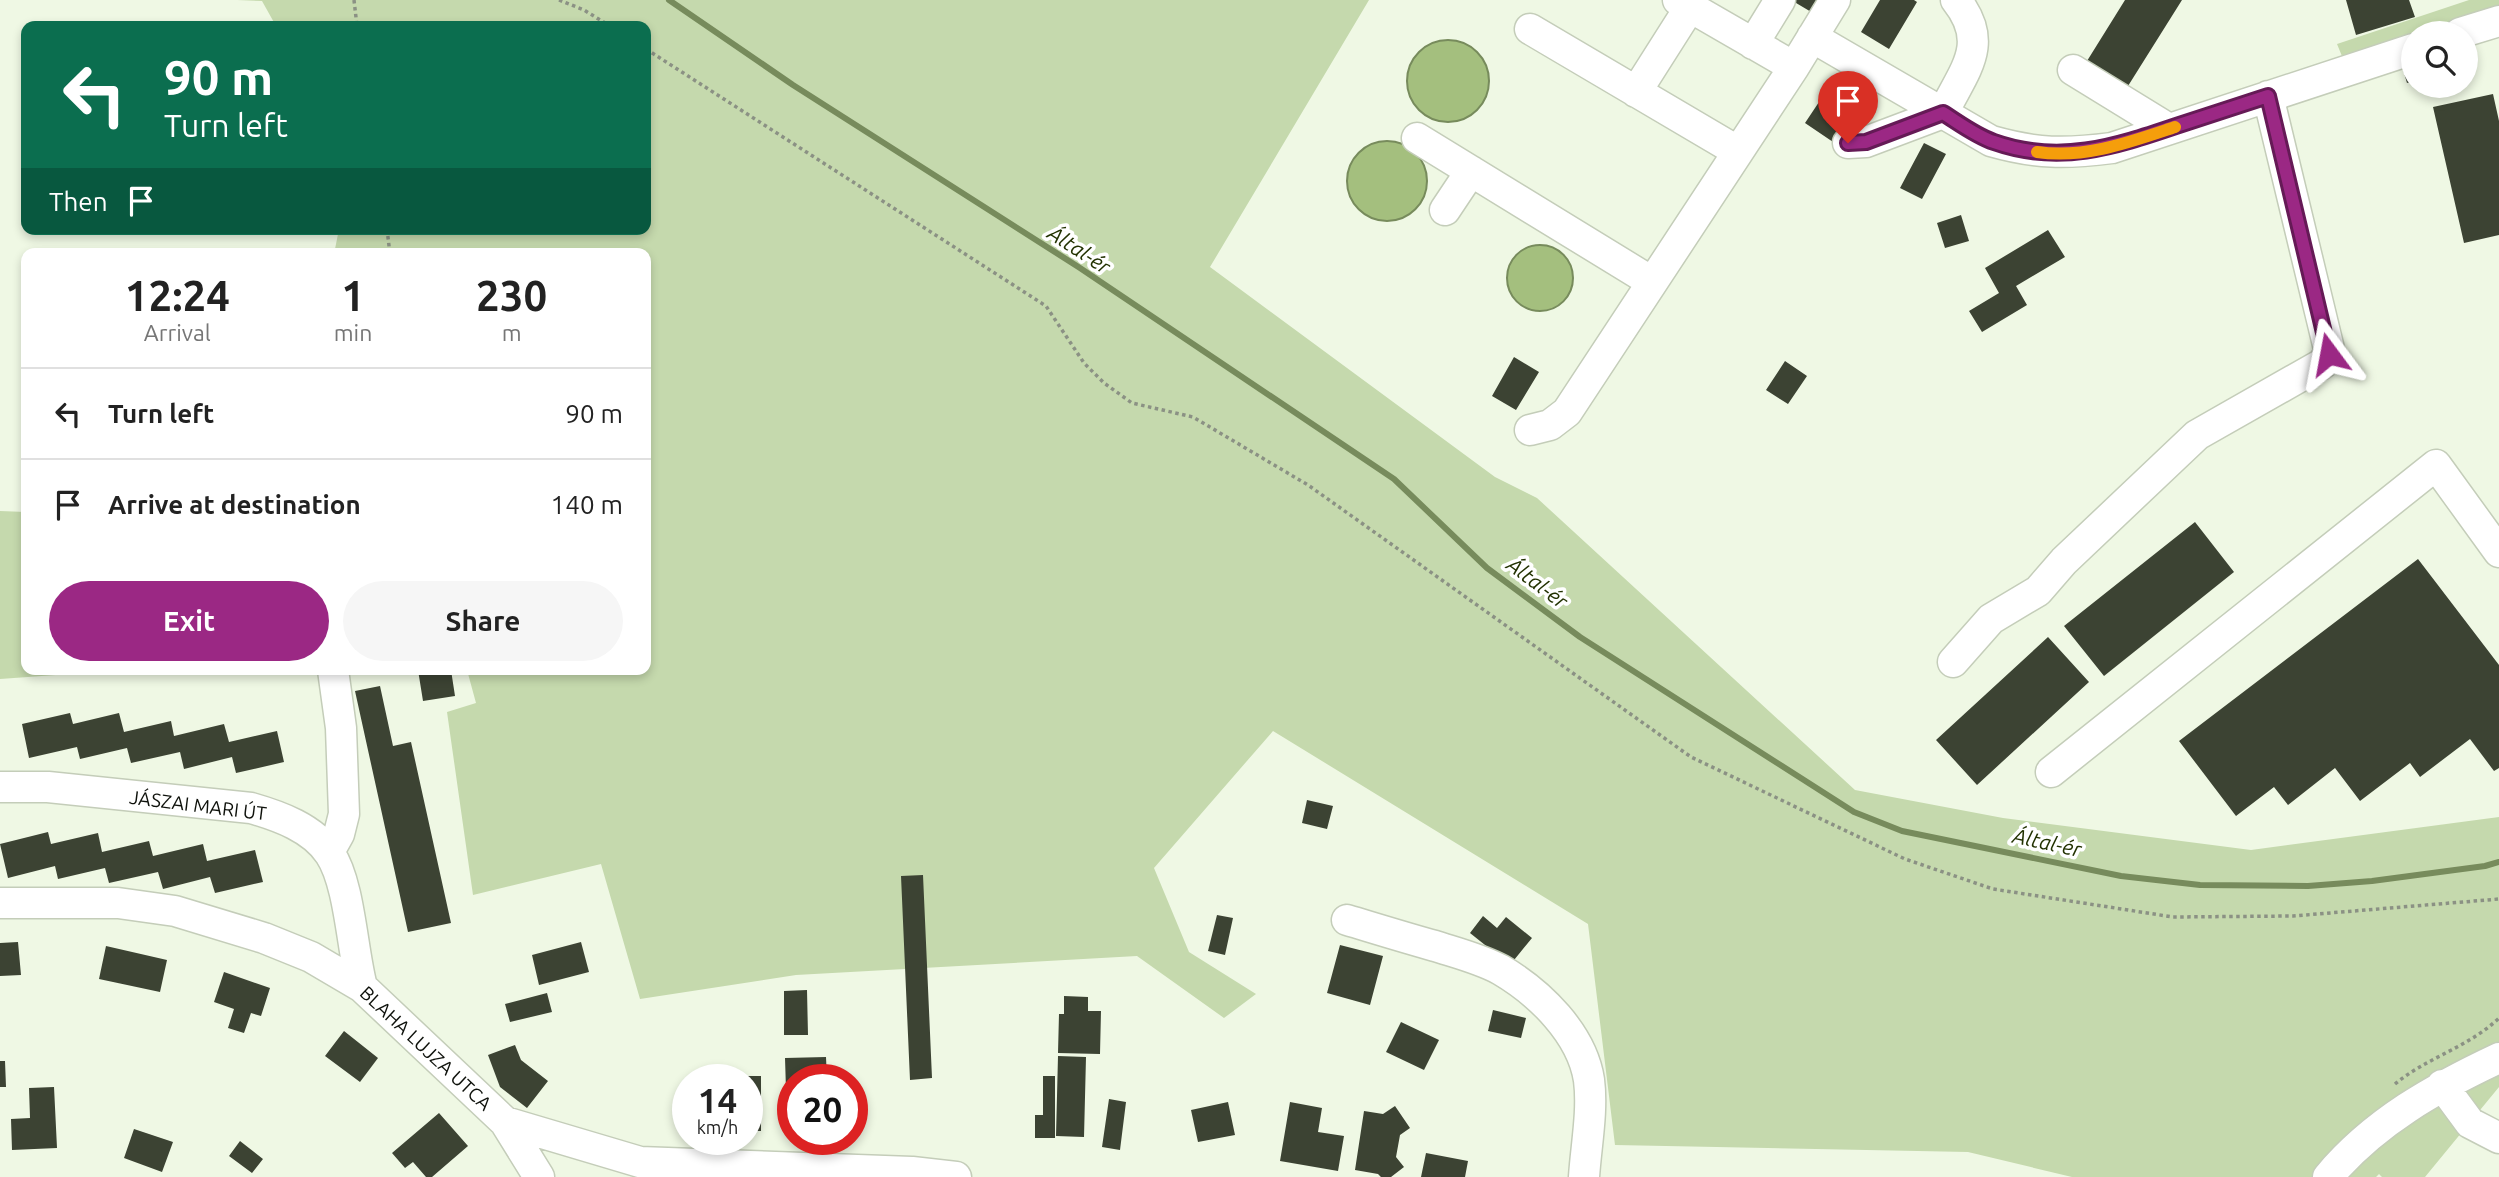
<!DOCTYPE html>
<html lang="en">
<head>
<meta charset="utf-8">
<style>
	:root { --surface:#fff; --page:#f6f6f6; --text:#222; --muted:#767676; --line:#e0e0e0; --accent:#9b2884 }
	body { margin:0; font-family:Ubuntu,sans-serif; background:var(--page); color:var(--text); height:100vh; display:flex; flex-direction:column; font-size:26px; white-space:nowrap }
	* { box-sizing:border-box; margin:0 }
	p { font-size:23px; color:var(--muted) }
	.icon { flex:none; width:38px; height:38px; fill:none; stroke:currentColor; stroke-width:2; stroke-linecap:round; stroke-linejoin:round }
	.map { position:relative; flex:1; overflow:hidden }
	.sheet { position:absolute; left:21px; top:248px; width:630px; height:427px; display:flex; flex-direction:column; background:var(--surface); border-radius:14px; box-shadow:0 4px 10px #0003 }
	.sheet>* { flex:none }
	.banner { position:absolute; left:21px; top:21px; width:630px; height:214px; border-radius:14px; box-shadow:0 4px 10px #0003; background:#0b6e4f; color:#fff; overflow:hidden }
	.fabs { position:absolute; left:2401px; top:21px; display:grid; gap:14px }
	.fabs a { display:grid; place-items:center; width:77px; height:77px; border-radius:50%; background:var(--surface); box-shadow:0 4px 10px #0003; font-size:35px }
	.speed { position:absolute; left:672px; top:1064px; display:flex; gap:14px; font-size:35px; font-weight:700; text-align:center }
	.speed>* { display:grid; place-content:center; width:91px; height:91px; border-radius:50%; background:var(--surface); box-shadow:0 4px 10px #0003; line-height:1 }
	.speed small { font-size:18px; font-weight:400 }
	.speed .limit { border:10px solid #d22; background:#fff; color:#111 }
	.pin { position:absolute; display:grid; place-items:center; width:60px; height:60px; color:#fff; margin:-72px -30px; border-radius:50% 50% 50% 0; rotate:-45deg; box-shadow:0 0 7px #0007 }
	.pin .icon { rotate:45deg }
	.me { position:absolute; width:77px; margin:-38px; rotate:347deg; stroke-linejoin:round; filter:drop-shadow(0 0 5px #0008) }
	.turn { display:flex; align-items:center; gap:24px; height:147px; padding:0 28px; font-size:32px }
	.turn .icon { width:91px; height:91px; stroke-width:2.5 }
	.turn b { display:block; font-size:49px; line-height:60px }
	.then { display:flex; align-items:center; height:66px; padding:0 28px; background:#0003; gap:14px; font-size:26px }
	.eta { display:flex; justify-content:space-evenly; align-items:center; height:119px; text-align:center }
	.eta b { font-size:42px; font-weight:700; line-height:49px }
	.cta { display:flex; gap:14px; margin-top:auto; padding:14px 28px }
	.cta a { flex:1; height:80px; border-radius:42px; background:var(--accent); color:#fff; font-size:28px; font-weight:700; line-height:80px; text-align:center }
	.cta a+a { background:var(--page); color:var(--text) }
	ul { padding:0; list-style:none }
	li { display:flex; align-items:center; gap:21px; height:91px; padding:0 28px; border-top:2px solid var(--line) }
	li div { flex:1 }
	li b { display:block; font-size:26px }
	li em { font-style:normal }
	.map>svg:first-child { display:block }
</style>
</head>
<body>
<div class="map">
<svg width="2499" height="1177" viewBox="0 0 2499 1177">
	<rect width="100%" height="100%" fill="#eff8e4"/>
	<path fill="#c5d9ad" d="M237,0H1369L1210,267L1495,477L1537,498L1855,790L2003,818L2251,850L2499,817V1087L2425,1177H2382L2379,1174L2376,1177H2072L1968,1152L1615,1145L1588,924L1273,731L1154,868L1189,952L1256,994L1224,1018L1137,956L796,975L640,999L601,864L473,895L447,712L476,703L467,670H646V254H334L339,229H646V26H276L262,1Z
		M2469,0H2499V35L2413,33V63L2353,83L2337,44Z
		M0,511L26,512V670H125L0,679Z"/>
	<path fill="#a4bf7e" stroke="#778b5c" stroke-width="2" d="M1407 81a41 41 0 1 1 82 0a41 41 0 1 1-82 0Z
		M1347 181a40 40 0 1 1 80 0a40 40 0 1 1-80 0Z
		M1507 278a33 33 0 1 1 66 0a33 33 0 1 1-66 0Z"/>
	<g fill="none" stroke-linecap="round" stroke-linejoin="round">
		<path stroke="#778b5c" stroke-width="6" d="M669,0L793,85L1080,268L1394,479L1487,568L1580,637L1854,812L1902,831L2121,876L2200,885L2308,886L2372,881L2485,866L2499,862"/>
	</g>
	<path fill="#3c4333" d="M1791,0H1827L1818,16Z
		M1880,0H1914L1917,2L1889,49L1861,32Z
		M2125,0H2182L2128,86L2087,61Z
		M2346,0H2409L2415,17L2356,35Z
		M2413,63V81L2407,83L2402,66Z
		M1833,81L1864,101L1836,144L1805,123Z
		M2493,94L2499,121V235L2464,243L2433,107Z
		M1924,143L1946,154L1922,199L1900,188Z
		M1961,215L1969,241L1945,248L1937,223Z
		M2048,230L2065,257L2016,286L2027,305L1982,332L1969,311L1999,293L1985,268Z
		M1514,357L1539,372L1516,410L1492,396Z
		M1785,361L1807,376L1788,404L1766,390Z
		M2195,522L2234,572L2104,676L2064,626Z
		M2418,559L2499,665V768L2494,771L2470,739L2420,777L2410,763L2360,801L2335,768L2288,805L2274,787L2236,816L2179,741Z
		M2048,637L2089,682L1977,785L1936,740Z
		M418,670H451L455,696L423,701Z
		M380,686L393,746L411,742L451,923L408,932L355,691Z
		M70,713L73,724L119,713L124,732L171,721L174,736L224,724L229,742L277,731L284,762L236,773L232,757L184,769L180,752L131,763L127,748L80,759L77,747L29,758L22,724Z
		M1307,800L1333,806L1327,829L1302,823Z
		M48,832L51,844L98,833L102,852L149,841L153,856L203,844L207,861L255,850L263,882L215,893L210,877L163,889L158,872L109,883L105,868L58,879L55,866L8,878L0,844Z
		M923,875L932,1078L910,1080L901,876Z
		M1217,915L1233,918L1225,955L1208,951Z
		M1483,916L1497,928L1506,917L1532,938L1510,965L1470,933Z
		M18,942L21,975L0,976V943Z
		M581,942L589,972L539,985L532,955Z
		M1340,945L1383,956L1370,1005L1327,993Z
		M106,946L167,960L160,992L99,979Z
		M224,972L270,988L261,1016L251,1013L244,1033L228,1028L234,1009L214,1002Z
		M807,990L808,1035H784V991Z
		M547,993L552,1012L510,1022L505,1004Z
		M1064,996L1088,997V1011H1101L1100,1054L1058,1053L1059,1014H1064Z
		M1493,1010L1526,1018L1521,1038L1488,1031Z
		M1401,1022L1439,1040L1424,1070L1386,1052Z
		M344,1031L378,1058L360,1082L325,1056Z
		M515,1045L521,1060L548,1081L527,1108L500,1087L488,1055Z
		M1058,1056L1086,1057L1084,1137L1056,1136Z
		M826,1057L827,1080H793V1120L787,1121L785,1058Z
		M0,1061H5L6,1087H0Z
		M735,1076H761V1131H747V1080H735Z
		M1043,1076H1055V1138H1035V1115H1043Z
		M54,1087L57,1148L12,1150L11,1119L30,1118L29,1088Z
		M1109,1099L1126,1102L1120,1150L1102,1147Z
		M1228,1102L1235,1135L1198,1142L1191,1110Z
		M1290,1102L1322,1108L1318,1132L1344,1136L1338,1171L1280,1161Z
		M1395,1106L1410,1128L1400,1135L1396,1157L1404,1167L1391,1177H1381L1378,1174L1355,1170L1364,1111L1383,1114Z
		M439,1113L468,1146L432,1177H426L413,1162L405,1168L392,1153Z
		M134,1129L173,1142L162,1172L124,1158Z
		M240,1141L263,1159L252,1173L229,1156Z
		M1426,1153L1468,1161L1465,1177H1421Z"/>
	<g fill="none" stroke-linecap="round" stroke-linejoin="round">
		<defs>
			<path id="minor" d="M1678,0L1794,67
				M1530,29L1737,151
				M2460,33L2499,21
				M1812,37L1991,141C2037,154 2065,154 2112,148L2413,49
				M1753,44L1780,0
				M2073,70L2169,129
				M1636,92L1690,7
				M1417,138L1652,282
				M1848,143L1866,142L1943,113C1964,70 1991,44 1956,0
				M1445,210L1471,171
				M1530,430L1550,425L1567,412L1794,67L1835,0
				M1953,662L1991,619L2038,591L2064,561L2197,435L2322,364L2330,353L2268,96
				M2051,772L2436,465L2499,552
				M0,787H48L251,808C279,816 313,828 330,854C350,884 352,950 362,987
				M329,852L339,834L344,814L341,728L333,670
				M0,903H118L175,911L264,938L311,957L362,987L505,1122L539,1177
				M1347,920C1377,929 1406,938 1435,946C1457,953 1481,959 1501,970C1540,993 1582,1034 1589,1080C1593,1111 1586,1146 1584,1177
				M2442,1085L2470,1123L2499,1138
				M505,1122L640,1162L912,1172L956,1177
				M2328,1177C2374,1122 2435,1088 2499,1058"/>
		</defs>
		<use href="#minor" stroke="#c4cdb9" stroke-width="33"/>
		<path stroke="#8b9184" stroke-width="3.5" stroke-dasharray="3.5 3.5" stroke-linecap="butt" d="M354,0L357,26
			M559,0L584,10L610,26
			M646,49L1046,306L1084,363L1104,383L1132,403L1193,417L1308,485L1691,757L1905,859L1993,889L2173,917L2293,916L2499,899
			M387,229L390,254
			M2395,1084C2426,1058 2469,1047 2499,1018"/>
		<use href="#minor" stroke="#fff" stroke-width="30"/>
	</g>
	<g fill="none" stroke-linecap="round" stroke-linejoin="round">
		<defs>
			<path id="route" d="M1848,143L1866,142L1943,113C1959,123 1976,136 1994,142C2059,165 2114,147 2176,126C2207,116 2237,106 2268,96L2329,354"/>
		</defs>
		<use href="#route" stroke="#651a56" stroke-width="18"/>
		<use href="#route" stroke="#9b2884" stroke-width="12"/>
		<path stroke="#f59e0b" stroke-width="12" d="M2037,152C2085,159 2130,142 2175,127"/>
	</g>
	<g text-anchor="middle" stroke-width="7" stroke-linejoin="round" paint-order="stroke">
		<g font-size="19" fill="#0e110b" stroke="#fff">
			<text transform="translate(198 805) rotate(7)" y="7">JÁSZAI MARI ÚT</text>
			<text transform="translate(426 1048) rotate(43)" y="7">BLAHA LUJZA UTCA</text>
		</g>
		<g font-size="21" font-style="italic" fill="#223201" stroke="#fff">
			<text transform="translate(1079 250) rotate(33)" y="7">Által-ér</text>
			<text transform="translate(1537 583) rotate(37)" y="7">Által-ér</text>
			<text transform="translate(2047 843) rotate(12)" y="7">Által-ér</text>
		</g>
	</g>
</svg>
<div class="fabs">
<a><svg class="icon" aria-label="search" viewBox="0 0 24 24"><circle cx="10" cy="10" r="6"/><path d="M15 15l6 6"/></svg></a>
</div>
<div class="speed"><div>14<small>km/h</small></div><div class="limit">20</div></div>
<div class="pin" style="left:1848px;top:143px;background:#d93025"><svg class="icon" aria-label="arrive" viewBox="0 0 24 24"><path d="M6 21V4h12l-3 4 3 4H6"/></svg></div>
<svg class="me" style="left:2329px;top:354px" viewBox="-20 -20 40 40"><path d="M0-17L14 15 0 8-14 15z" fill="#9b2884" stroke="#fff" stroke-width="4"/></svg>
<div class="banner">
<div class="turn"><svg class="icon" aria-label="left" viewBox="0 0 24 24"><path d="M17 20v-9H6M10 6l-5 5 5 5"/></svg><div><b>90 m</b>Turn left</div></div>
<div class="then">Then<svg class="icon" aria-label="arrive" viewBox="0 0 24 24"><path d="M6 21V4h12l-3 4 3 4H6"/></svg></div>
</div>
<section class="sheet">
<div class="eta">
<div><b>12:24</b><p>Arrival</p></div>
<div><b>1</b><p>min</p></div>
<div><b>230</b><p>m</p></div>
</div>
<ul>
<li><svg class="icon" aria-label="left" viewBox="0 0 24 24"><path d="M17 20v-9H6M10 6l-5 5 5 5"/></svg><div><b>Turn left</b></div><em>90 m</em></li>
<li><svg class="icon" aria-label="arrive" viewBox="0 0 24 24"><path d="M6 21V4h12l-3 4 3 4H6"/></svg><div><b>Arrive at destination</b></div><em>140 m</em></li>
</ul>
<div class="cta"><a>Exit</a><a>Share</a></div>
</section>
</div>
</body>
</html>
